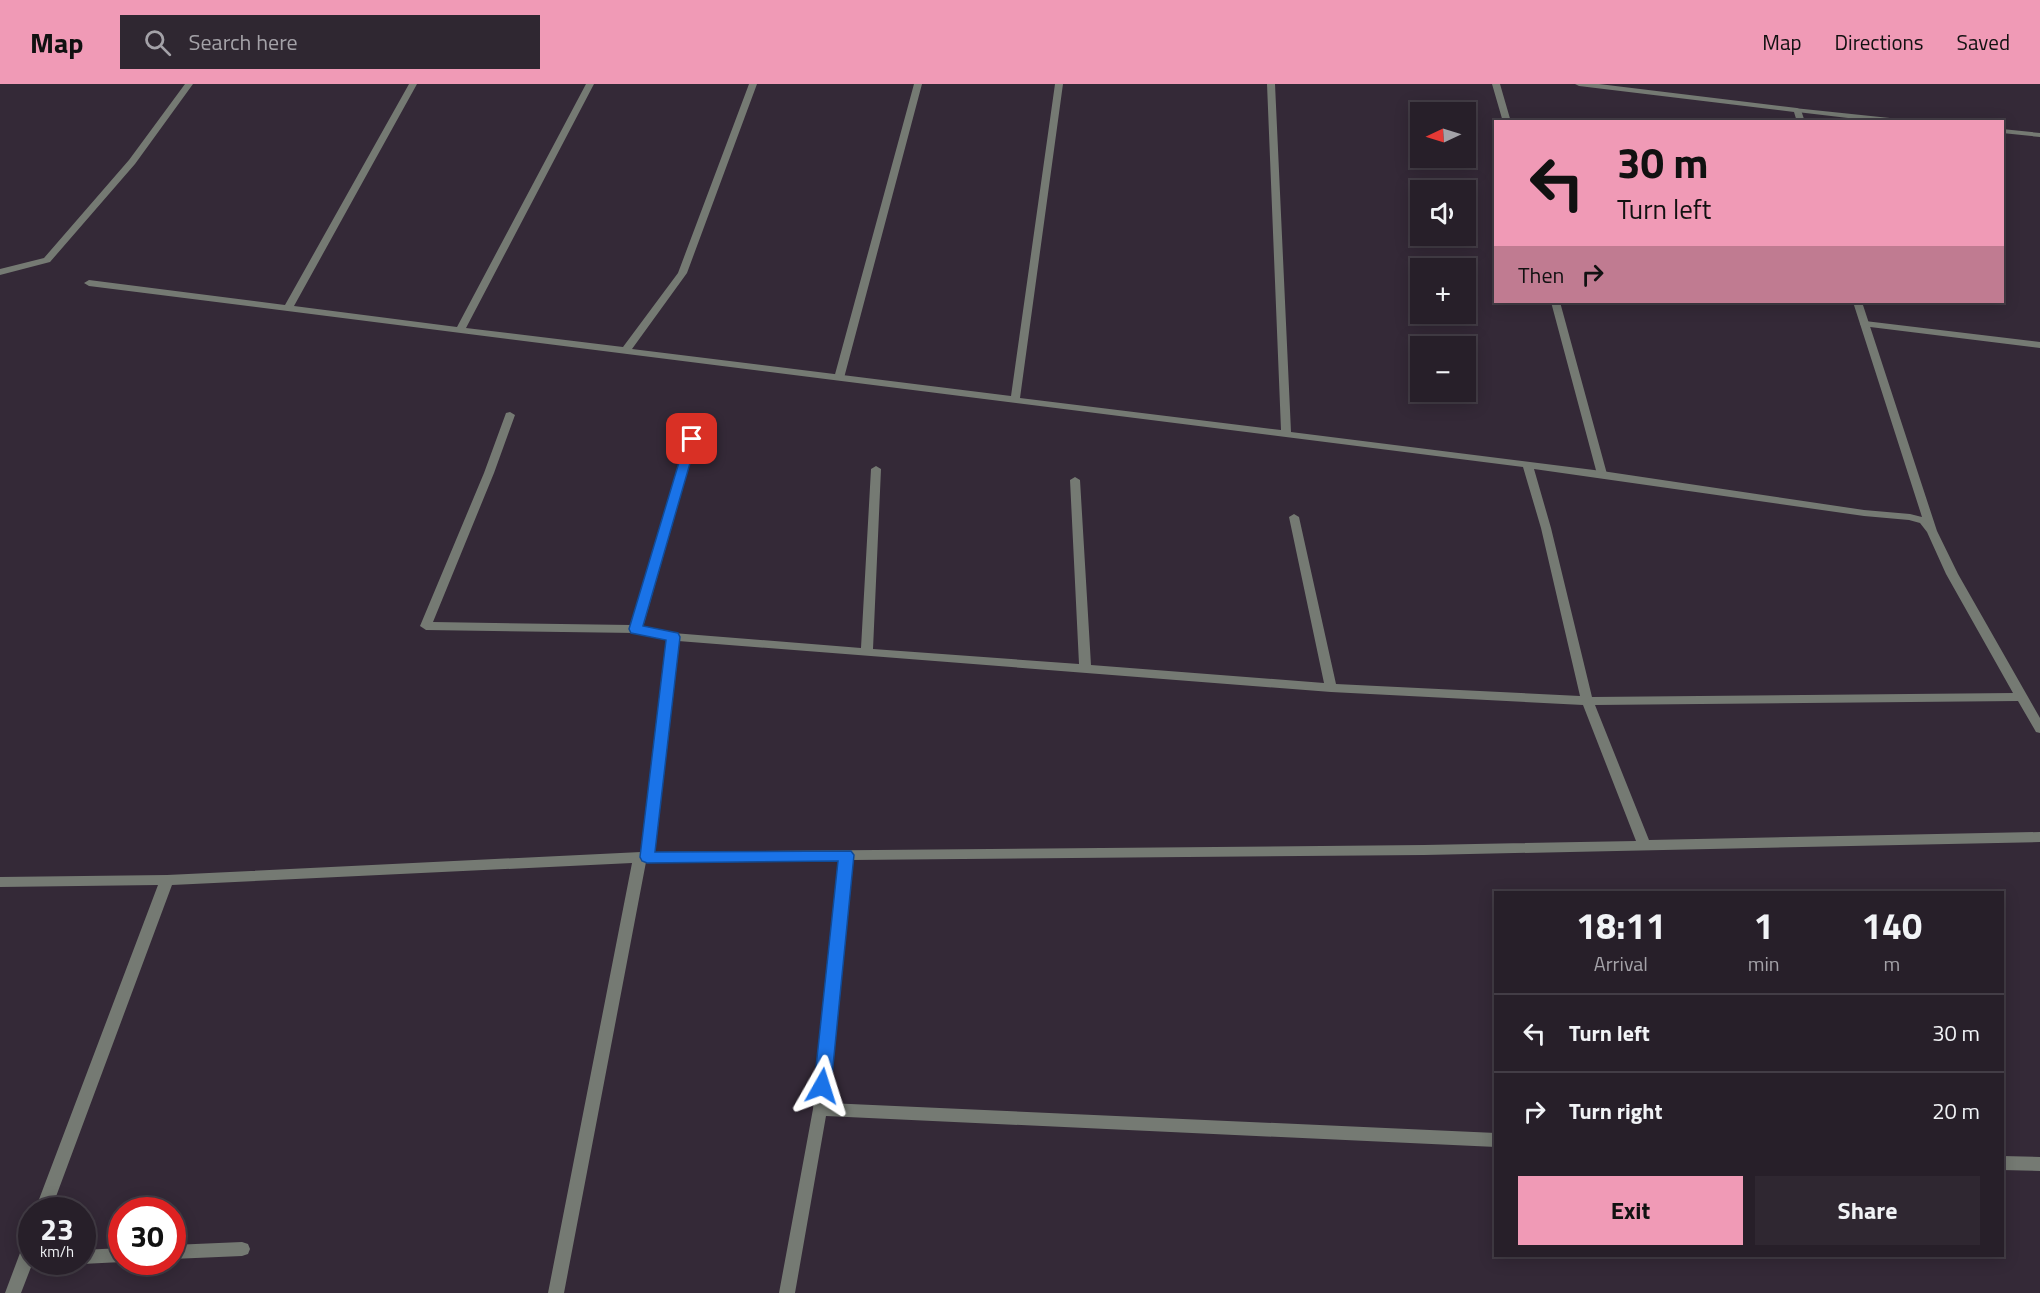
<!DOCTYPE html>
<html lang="en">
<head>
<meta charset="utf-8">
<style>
	:root { --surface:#271f29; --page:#2f2731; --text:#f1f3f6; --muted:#a4a2a8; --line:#433d46; --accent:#f09ab6 }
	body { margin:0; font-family:"Titillium Web",sans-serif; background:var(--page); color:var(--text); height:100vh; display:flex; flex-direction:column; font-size:22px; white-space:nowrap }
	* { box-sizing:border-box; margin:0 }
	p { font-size:20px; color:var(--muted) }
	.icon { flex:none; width:33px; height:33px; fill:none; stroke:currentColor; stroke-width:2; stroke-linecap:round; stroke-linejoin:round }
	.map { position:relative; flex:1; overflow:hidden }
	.panel { position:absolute; left:1494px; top:807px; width:510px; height:366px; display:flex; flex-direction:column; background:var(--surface); border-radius:0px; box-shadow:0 3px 15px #0003,0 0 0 2px var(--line) }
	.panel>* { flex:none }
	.top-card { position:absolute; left:1494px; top:36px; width:510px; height:183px; border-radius:0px; box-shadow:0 3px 15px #0003,0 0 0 2px var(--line); background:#f09ab6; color:#111; overflow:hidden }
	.needle { width:39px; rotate:266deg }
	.buttons { position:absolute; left:1410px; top:18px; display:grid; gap:12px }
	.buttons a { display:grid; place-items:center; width:66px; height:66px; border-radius:0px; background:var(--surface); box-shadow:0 3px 15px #0003,0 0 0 2px var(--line); font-size:30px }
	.speed { position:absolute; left:18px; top:1113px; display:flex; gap:12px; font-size:30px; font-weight:700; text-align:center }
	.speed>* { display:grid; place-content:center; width:78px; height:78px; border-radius:50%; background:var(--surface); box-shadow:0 3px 15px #0003,0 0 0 2px var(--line); line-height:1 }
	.speed small { font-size:15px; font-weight:400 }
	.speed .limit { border:9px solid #d22; background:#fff; color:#111 }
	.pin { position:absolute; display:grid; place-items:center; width:51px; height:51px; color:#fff; margin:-26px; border-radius:12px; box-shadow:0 3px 9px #0006 }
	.me { position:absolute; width:66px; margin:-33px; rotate:6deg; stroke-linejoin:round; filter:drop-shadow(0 0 4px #0008) }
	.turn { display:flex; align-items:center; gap:21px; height:126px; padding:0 24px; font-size:27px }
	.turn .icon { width:78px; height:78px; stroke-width:2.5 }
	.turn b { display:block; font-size:42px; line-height:51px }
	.then { display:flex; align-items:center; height:57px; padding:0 24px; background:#0003; gap:12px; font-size:22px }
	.eta { display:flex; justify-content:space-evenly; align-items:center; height:102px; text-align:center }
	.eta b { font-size:36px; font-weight:700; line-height:42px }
	.action { display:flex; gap:12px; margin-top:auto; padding:12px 24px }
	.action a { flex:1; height:69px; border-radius:0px; background:var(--accent); color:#111; font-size:24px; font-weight:700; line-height:69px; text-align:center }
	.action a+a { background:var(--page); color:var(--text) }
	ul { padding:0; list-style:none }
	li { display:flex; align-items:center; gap:18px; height:78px; padding:0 24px; border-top:2px solid var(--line) }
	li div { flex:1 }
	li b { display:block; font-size:22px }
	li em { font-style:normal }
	header { display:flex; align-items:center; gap:36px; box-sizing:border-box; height:84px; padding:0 30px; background:var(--accent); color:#111 }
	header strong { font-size:28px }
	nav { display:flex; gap:33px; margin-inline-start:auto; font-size:21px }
	.search { width:420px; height:54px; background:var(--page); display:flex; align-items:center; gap:15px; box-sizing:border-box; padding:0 21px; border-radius:0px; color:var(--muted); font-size:22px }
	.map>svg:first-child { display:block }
</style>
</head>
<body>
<header>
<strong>Map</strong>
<div class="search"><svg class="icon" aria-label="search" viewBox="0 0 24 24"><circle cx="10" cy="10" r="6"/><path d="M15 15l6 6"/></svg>Search here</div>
<nav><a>Map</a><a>Directions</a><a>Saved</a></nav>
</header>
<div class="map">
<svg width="2040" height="1209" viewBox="0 0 2040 1209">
	<rect width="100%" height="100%" fill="#342937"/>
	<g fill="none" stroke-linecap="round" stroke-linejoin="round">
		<path fill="#757a73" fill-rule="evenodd" d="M914,0H922L844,294L842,296H836L834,294Z
			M1492,0H1500L1511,38H1503Z
			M1794,24L1909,36L1913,38H1882L1797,28H1794Z
			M2002,45L2040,49V53L2002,49Z
			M1551,218H1560L1607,390L1606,392H1598L1597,390Z
			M1865,237L2040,258V264L1862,242L1860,240Z"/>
		<path fill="#757a73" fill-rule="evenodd" d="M185,0H193L135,80L50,178L0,191V185L44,174L129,76Z
			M409,0H417L294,222L457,243L586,0H594L466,244L623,263L678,189L749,0H757L687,189L632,265L1011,312L1055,0H1063L1020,314L1281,346L1267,0H1275L1291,348L1602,387L1864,426L1910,430L1922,433L1853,218H1862L1937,447L1958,490L2040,634V649L2036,648L2018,617L1595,621L1649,756L2040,748V758L1424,771L852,776L828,1019L1496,1049V1063L826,1032L795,1209H779L813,1025L839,776L646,778L564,1209H548L632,779L172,801L51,1126H35L158,801L0,803V793L167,791L641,768L667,556L636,549L426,546L420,542L484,389L506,329L510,328L515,331L494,389L433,538L631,541L693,334L698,331L703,334L643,543L673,549L861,564L871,385L876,382L881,385L873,565L1079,580L1070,396L1075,393L1080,396L1091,581L1324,599L1289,433L1294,430L1299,433L1336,600L1580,612L1541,444L1523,383L89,202L84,199L89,196L285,221ZM1534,385L1864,432L1909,436L1920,439L1927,448L1946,490L2013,609L1592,613L1551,444ZM678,557L1331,608L1583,621L1636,757L1424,761L654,768Z
			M1575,0H1599L1797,24L1801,26L1805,38H1797L1794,28L1579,2Z
			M2002,1072L2040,1073V1087L2002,1086Z
			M32,1151L33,1178L21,1209H5L26,1153Z
			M242,1158L248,1160L250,1165L248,1170L242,1172L172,1175V1161Z
			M122,1164V1178H124H122L82,1180L76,1178H82V1166Z"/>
	</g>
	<path fill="#1a73e8" stroke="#114b97" stroke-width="1.5" d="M692,351L697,355L643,542L678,549L680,553L655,768L851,767L854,771L831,1002L828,1007L822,1010L816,1007L814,1002L838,777L647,779L642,777L640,773L666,556L631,549L629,545L686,355Z"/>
</svg>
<div class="buttons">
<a><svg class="needle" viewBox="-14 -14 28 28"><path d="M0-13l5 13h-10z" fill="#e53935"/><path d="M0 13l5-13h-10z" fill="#a4a2a8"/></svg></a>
<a><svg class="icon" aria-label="sound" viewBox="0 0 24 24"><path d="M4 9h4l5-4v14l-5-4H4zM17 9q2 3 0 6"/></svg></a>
<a>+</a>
<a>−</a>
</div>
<div class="speed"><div>23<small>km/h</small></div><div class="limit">30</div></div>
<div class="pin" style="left:692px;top:355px;background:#d93025"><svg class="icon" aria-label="arrive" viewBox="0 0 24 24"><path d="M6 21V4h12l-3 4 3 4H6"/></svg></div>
<svg class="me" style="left:822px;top:1002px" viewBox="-20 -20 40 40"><path d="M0-17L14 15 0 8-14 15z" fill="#1a73e8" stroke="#fff" stroke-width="4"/></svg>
<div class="top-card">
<div class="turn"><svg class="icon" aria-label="left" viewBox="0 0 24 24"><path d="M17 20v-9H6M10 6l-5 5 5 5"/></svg><div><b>30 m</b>Turn left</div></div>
<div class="then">Then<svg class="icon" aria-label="right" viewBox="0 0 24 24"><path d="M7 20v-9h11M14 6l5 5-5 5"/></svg></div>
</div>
<section class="panel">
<div class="eta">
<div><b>18:11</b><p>Arrival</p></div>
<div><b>1</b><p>min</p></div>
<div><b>140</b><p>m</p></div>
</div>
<ul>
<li><svg class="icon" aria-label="left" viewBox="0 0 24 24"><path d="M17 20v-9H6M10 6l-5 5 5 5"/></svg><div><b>Turn left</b></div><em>30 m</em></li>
<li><svg class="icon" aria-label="right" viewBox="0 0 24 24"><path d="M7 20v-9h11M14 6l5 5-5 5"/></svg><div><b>Turn right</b></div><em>20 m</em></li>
</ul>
<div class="action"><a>Exit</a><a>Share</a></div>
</section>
</div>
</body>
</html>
